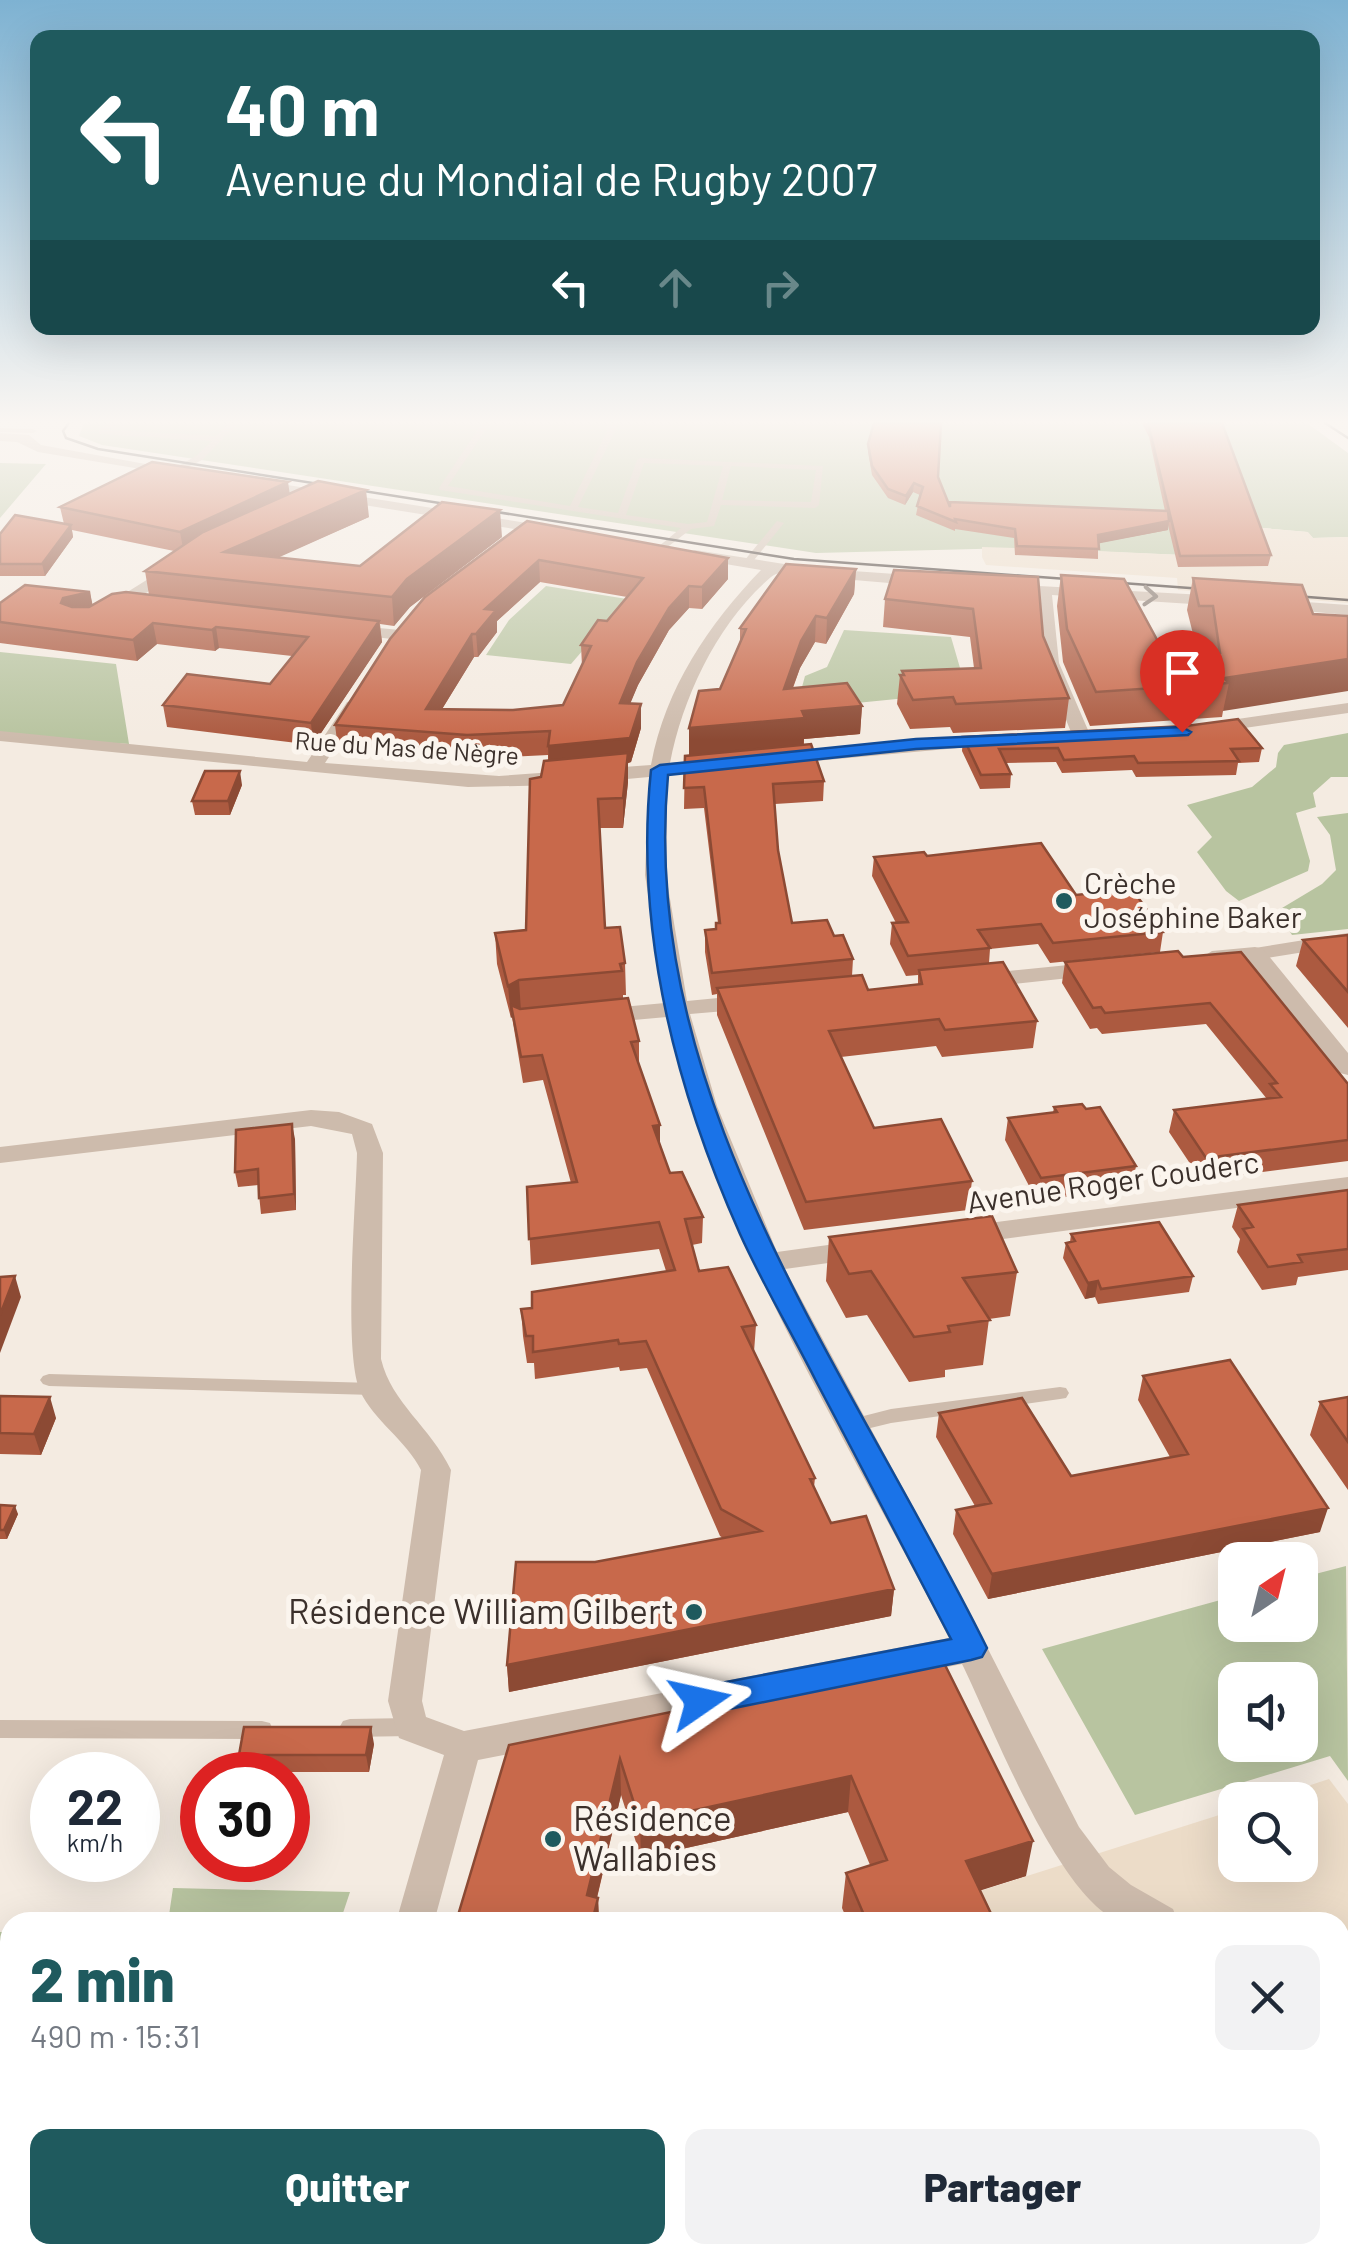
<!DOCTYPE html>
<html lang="fr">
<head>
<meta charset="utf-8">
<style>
	:root { --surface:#fff; --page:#f2f2f3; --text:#1f2937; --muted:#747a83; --accent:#1f5a5e }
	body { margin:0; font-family:Barlow,sans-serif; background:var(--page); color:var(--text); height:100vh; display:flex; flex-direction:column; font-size:38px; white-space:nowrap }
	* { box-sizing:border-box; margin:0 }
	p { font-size:32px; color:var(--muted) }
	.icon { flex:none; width:55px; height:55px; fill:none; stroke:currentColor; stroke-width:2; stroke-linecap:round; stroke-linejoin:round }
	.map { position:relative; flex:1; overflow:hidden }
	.panel { position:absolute; left:0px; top:1912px; width:1350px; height:352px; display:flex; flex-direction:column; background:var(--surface); border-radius:30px 30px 0 0; box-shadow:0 10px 40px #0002 }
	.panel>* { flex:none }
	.guide { position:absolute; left:30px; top:30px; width:1290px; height:305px; border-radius:20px; box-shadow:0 10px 40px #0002; background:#1f5a5e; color:#fff; overflow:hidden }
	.needle { width:65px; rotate:35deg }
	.tools { position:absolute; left:1218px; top:1542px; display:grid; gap:20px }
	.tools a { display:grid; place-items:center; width:100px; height:100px; border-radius:20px; background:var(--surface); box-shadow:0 10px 40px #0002; font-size:50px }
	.speed { position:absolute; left:30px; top:1752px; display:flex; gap:20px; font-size:50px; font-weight:700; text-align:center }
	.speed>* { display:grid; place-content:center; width:130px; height:130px; border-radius:50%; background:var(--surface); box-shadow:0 10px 40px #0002; line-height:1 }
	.speed small { font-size:25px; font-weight:400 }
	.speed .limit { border:15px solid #d22; background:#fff; color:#111 }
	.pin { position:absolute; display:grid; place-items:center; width:85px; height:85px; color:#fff; margin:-102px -42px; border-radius:50% 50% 50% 0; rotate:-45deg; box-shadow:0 0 10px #0007 }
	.pin .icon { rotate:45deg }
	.me { position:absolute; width:110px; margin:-55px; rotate:79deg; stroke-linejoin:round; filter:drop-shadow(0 0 8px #0008) }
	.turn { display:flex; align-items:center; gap:35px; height:210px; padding:0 30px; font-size:45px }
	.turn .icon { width:130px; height:130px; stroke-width:2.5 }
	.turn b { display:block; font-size:70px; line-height:85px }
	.lanes { display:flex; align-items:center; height:95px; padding:0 30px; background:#0003; justify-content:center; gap:50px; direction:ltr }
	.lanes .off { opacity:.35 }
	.round { display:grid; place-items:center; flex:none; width:105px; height:105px; border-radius:20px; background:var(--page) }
	.summary { display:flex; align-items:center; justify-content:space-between; height:170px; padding:0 30px }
	h1 { font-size:60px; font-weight:800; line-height:75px; color:var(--accent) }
	.action { display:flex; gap:20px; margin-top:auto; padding:20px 30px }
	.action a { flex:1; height:115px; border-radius:20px; background:var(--accent); color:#fff; font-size:40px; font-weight:800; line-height:115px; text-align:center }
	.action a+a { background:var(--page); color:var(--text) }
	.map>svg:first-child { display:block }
</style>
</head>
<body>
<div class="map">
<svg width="1348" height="2263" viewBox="0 0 1348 2263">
	<rect width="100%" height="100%" fill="#f4ebe1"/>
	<path fill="#b8c4a0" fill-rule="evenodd" d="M84,423H1307L1348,453V537L1313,538L1307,532L1252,527L1182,555L1015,548L816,553L102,445L79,436Z
		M0,463L46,464L0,518Z
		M546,586L627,599L571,664L486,655L509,620Z
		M844,630L951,637L967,692L796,709L805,676L827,667Z
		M0,652L116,664L129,744L0,736Z
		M1348,733V777H1331L1313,793L1316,807L1296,813L1310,861L1308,871L1239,901L1226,891L1197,852L1212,837L1187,805L1252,787L1276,767L1278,753L1284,745Z
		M1348,813V929L1292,935L1277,911L1322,884L1336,870L1330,835L1317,817Z
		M1346,1566L1348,1781L1330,1756L1135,1815L1042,1649L1235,1596V1625H1300V1578ZM1235,1680H1300V1745H1235Z
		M173,1888L350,1892L340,1922H168Z
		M0,1932H10V2255H245L244,2263H0Z"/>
	<path fill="#ecdcc8" d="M1251,527L1308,532L1313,538L1348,537V603L1178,590L1177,578L986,565L982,557V547L1015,548L1016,555L1097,559V551L1182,555Z
		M1329,1779L1348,1804V2175L1340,2178V1922H972L961,1897L1235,1810V1865H1300V1800H1265Z"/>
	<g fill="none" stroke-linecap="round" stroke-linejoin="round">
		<path fill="#cdbbac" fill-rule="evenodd" d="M108,423H117L109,430L216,436L229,423H238L202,460L176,473H173V469L196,456L212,441L99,434V430Z
			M482,423H490L448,486L570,506L611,423H619L578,507L618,513L637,460L641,458L823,466L819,505L815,508L721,505L714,526L691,529L661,552L658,551V547L681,528L440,490L439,488ZM644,463L723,466L707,522L688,524L626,515ZM731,466L816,470L811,502L722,500Z
			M0,428L33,429L37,431L33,433L0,432Z
			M777,521L784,523L750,565H744V561Z
			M49,1374L374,1383L380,1384L383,1389L380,1394L374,1395L49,1386L43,1384L40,1380L43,1376Z
			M1060,1387L1066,1388L1069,1393L1066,1398L1060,1399L891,1423L854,1432L848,1430L845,1425L848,1420L891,1409Z
			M411,1718L418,1720L422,1727L418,1734L411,1736L350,1737L343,1735L339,1728L343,1721L350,1719Z
			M0,1720L262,1721L270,1723L273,1730L270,1737L262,1739L0,1738Z"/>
		<path fill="#cdbbac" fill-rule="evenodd" d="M1348,933V945L1255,960L1245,954L1255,948Z"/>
		<path fill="#cdbbac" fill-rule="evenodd" d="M0,433L29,435L41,445L184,471L177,475L38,452L17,442L0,441Z
			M256,480L552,527L559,531L552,535L251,487V481Z
			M695,550L784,564L792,569C784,574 778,571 771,577C718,622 683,696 670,763L717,758L726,764L717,770L669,775L667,789L666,875L687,1001L749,995L760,1002L749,1009L690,1014L717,1106L777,1252L857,1241L867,1244L871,1250L867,1256L857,1259L785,1269L964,1602L1079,1827L1109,1867L1131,1885L1173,1909L1178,1922C1161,1922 1140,1926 1124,1922C1062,1909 990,1720 962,1664L478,1760L434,1922H396L444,1755L399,1738L388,1701L421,1470C406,1440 374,1421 360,1391C343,1351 356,1204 357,1153L352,1134L311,1126L0,1163V1147L311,1110L339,1112L372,1124L383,1153L381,1359C392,1404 430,1426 451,1470L422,1701L426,1717L464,1731L949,1638C846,1435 719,1240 667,1017L600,1023L589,1016L600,1009L665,1003L645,875L649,777L561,785L468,787L0,741V731L307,762L347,702L353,701L362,706L325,763L499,776L651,765C665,689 708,625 761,570L690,558V552Z
			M169,566L182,569L125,607H113V601Z
			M824,569L924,576L932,581L924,586L819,577L816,574Z
			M1003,584L1223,596L1231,601L1223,606L1052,595L1059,663L1091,737L1082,742L1073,737L1043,663L1037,593L1003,590Z
			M1278,600L1348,605V615L1272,608L1270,605Z
			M348,625L400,630L408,635L400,640L342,633L340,630Z
			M1348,703V713L1210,733L1201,728L1210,723Z
			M996,735L1005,740L1002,744L782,764L773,758L782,752Z
			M1255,947L1263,949L1348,1053V1075L1340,1073L1249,961L1212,965L1201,958L1212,951Z
			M1098,962L1109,969L1106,974L978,988L967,981L978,974Z
			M1348,1177V1193L966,1244L957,1241L953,1235L957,1229L966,1226Z
			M1340,1963L1348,1965V2003L1340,2001Z
			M307,2255H351L350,2263H306Z"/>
		<path stroke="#3b302b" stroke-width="2.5" d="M69,423L63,431L66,438L98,449L794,559L1217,590
			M1325,423L1348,438
			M1281,595L1348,600"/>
	</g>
	<path fill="#ac5a40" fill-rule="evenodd" d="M1142,423H1222L1271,555L1268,566L1178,567L1168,525V530L1098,543V559L1015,555L1014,538L955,529V531L916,515L920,495L913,492L905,505L888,498L872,475L868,452V444L938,477L950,507L1165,511L1149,437Z
		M290,494L369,517L278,557L360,566L502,537L410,607L394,626L380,624L382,642L313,745L167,727L163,705L270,684L292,656L219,648L215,651L157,644L137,661L0,643V603L90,592L92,605L149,595L145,571L174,551L72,530L73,537L45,576H0V534L64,524L60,507Z
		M527,521L728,579L702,609L689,608L669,630L638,685L630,703L641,728L631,762L628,763V782L623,828H600L605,928L625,963L626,995H623V999L639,1041V1065L660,1125V1145L670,1173L703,1217L702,1243L692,1245L699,1271L756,1325L754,1352L815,1478L814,1487L831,1523L894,1589L891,1616L509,1692L507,1665L595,1562L723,1538L720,1536L647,1368L620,1371L619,1367L535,1379L534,1363H527L523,1336L521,1309L532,1308L666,1271L659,1249L531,1265L527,1187L571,1183L543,1080L523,1083L512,1017L511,1018L497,964L495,933L526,930L541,777L548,761V755L469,759L338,748L335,725ZM540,582L627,597L607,621L581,645L582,666L563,705L513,710L442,709L474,657H478L497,632V621Z
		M856,569L854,594L826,644L815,642L800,668L793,688L862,706L860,734L804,739V744L824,781L823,801L775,804L778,850L792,923L834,936L853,959L852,976L868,990L918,985V975L906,976L890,944L892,923H896L872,876L874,857L927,856L1076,895L1163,932L1160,952L1050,963L1038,944L990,949L989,963L1037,1021L1033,1048L942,1057L936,1046L841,1057L874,1128L972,1181L968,1210L804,1230L717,1015V994L712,995L705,952V930L716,929L718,923L704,808L684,809L685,756H689V728L720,689L740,643V628Z
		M894,570L1043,636L1069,698L1065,728L953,733L950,727L910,729L897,704L900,675H902V671L974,668L970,637L883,627L885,599Z
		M1061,575L1167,658L1209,654L1207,638H1194L1187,610L1193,578L1302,585L1223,711L1222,717L1090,726L1063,662L1057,606Z
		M963,737L1262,748L1259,762L1238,763L1236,775L1136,777L1132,770L1062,773L1056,762L1006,763L1011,774L1010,788L980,789L962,751Z
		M242,785L230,815H195L192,801Z
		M1348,935V1028L1296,966L1303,940Z
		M1183,957L1348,1084V1161L1201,1180L1169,1132L1174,1110L1267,1099L1206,1024L1102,1034L1097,1028L1090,1029L1062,983L1065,962Z
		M1054,1107L1086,1109L1136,1166L1132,1188L1037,1201L1005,1140L1008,1118L1053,1113Z
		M295,1139L296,1210L261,1214L258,1185L238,1187L235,1172Z
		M1348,1190V1270L1298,1277L1296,1285L1262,1290L1237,1252L1240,1239L1232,1227L1238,1205Z
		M1071,1234L1193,1276L1189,1292L1098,1304L1095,1297L1085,1299L1063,1258L1066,1243L1070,1242Z
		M829,1237L1017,1272L1010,1316L989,1319L983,1365L945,1370V1377L909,1382L867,1315L846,1318L826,1281Z
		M1143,1376L1320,1532L988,1599L953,1534L956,1510L975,1506L936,1437L939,1413L1071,1476L1170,1457L1138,1400Z
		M0,1396L56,1418L41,1455L0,1454Z
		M1348,1397V1490L1310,1435L1320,1402Z
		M0,1505L18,1514L7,1539H0Z
		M941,1657L1026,1876L980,1890L995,1922H848L842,1908L846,1873L870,1865L848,1812L641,1858L621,1795L597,1898H598L599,1922H456L509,1745Z
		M374,1744L369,1772H243L239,1755Z
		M973,2255H1340L1348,2263H976Z"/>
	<path fill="#8c4a34" d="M288,482L291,502L184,553L180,532Z
		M914,483L913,492L905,505L906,496Z
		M366,490L369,517L228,580L224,552Z
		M500,510L502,537L410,607L394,626L392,597L407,579Z
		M1169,521L1168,530L1096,544L1098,535Z
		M71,525L73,537L45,576L42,564Z
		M728,558V579L702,609V587Z
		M539,560L540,582L497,621V632L478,657L476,634L485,609Z
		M856,569L854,594L826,644L827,618Z
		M689,586V608L669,630L638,685L621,726L620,703L637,662L669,608Z
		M90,592L94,612L67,619L61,603L63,598Z
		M816,616L815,642L800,668L782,716L784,689L801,641Z
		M379,621L382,642L313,745L311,723Z
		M153,623L157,644L137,661L133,640Z
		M216,627L219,648L215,651L212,630Z
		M472,634L474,657L428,732L426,709Z
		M1348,659V691L1223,711L1229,683L1224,678Z
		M641,704V728L631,762L628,763V782L623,828V798L549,770L548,746Z
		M862,706L860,734L804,739L803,746L689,756V728L802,711Z
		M240,771L242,785L230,815L228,801Z
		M519,980L521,1012L511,1005L512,1017L511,1018L508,986Z
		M292,1124L295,1139L296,1210L294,1194Z
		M660,1125V1151L653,1126Z
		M15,1276L21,1297L0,1353V1315Z
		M1098,1281L1095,1297L1085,1299L1088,1283Z
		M50,1397L56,1418L41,1455L34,1434Z
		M15,1506L18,1514L7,1539L4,1530Z
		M1328,1508L1320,1532L988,1599L992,1574Z
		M894,1589L891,1616L509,1692L507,1665Z
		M371,1727L374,1744L369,1772L366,1755Z
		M620,1759L621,1795L591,1922L587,1895Z
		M851,1776L848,1812L641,1858L640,1822Z
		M1033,1841L1026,1876L960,1897L966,1861Z
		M598,1898L599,1922H592Z
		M429,2255H469L447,2263H431Z"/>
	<path fill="#c8694b" stroke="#8c4a34" stroke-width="2.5" fill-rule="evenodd" d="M874,423H941L938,477L950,507V502L1168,511L1169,521L1098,535L1099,549L1017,546L1015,529L955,519L956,522L917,506L923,487L914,483L906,496L888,489L872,466L868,444Z
		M1148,423H1222L1271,555L1180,556Z
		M152,462L288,482L180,532L60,507Z
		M318,481L366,490L224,552L360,566L442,502L500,510L407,579L392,597L145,571L203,532Z
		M15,515L71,525L42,564H0V534Z
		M527,521L728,558L702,587L689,586L669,608L637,662L620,703L641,704L630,738L548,746L550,731L467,735L335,725L390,639L425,597ZM539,560L643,578L607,621L598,620L581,645L591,646L563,705L513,710L426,709L472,634H476L496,610L485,609Z
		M786,564L856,569L827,618L816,616L801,641L784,689L847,683L862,706L802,711L805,718L689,728L699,691L720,689L746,629L740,628Z
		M894,570L1038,577L1043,636L1069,698L956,704L953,697L913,700L900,675H904L902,671L981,668L973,609L885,599Z
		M1061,575L1124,579L1167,658L1220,653L1213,606H1199L1193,578L1302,585L1313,614L1348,616V659L1224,678L1229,683L1096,692L1067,629Z
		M25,585L90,592L63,598L61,603L72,607H89L112,594L126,592L379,621L311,723L163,705L187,674L270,684L308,637L216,627L212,630L153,623L133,640L0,622V603Z
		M1238,719L1262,748L1231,749L1239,761L1138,763L1134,756L1064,760L1058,748L999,749L1011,774L981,775L963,737L1186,726Z
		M811,744L824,781L773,784L778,850L792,923L827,920L834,936L843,935L853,959L712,973L705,930L716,929V923H720L704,787L684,788L685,756Z
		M628,753L623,798L598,799L605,928L620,927L625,963L620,964L622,971L519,980L508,986L495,933L526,930L530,779L541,777L544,761Z
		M205,771H240L228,801H192Z
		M1041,843L1076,895L1132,889L1163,932L1053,943L1041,924L978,930L990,948L908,956L892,923L908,922L874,857L924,852L927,856Z
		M1348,935V992L1303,940Z
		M1178,951L1183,957L1241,952L1348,1084V1140L1206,1158L1174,1110L1281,1097L1270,1084L1277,1083L1210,1003L1105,1013L1101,1007L1093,1008L1065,962Z
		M1003,962L1037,1021L945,1030L939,1019L829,1031L874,1128L941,1119L972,1181L806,1202L717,988L862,975L868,990L922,984L919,970Z
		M628,998L639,1041L631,1042L660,1125L653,1126L670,1173L682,1172L703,1217L685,1219L699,1271L728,1267L756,1325L742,1327L815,1478L810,1479L831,1523L866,1516L894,1589L507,1665L516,1562H595L761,1531L721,1509L646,1341L619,1344L618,1340L533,1352V1336H526L521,1309L532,1308V1292L675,1270L659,1222L529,1239L527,1187L577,1182L542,1055L521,1057L511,1005L520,1009Z
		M1082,1104L1086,1109L1100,1107L1136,1166L1041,1178L1008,1118L1057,1112L1054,1107Z
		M292,1124L294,1194L259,1198L258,1169L235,1172L236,1130Z
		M1348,1190V1249L1298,1255L1302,1262L1268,1267L1243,1229L1253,1227L1238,1205Z
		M992,1216L1017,1272L963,1278L990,1320L948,1326L950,1332L914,1337L871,1271L849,1274L829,1237Z
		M1159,1222L1193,1276L1101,1289L1098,1281L1088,1283L1066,1243L1075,1241L1071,1234Z
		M15,1276L0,1315V1277Z
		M1230,1360L1328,1508L992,1574L956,1510L991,1503L939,1413L1022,1398L1071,1476L1188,1454L1143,1376Z
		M0,1396L50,1397L34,1434L0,1433Z
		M1348,1397V1442L1320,1402Z
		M0,1505L15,1506L4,1530H0Z
		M941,1657L1033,1841L966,1861L995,1922H867L846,1873L887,1860L851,1776L640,1822L620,1759L587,1895L598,1898L592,1922H456L509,1745Z
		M244,1727H371L366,1755H239Z
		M1348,2152V2263H994L991,2255H1340V2155Z"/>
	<defs><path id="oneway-chevron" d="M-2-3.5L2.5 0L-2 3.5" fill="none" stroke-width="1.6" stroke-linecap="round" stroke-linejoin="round" transform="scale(2.5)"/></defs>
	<use stroke="#7d6f65" href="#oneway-chevron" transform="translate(1150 596) rotate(4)"/>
	<linearGradient id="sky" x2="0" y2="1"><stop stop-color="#7eb2d2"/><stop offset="0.57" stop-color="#faf6f2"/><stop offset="1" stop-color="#faf6f2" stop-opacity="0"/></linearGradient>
	<rect width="1348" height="740" fill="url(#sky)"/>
	<path fill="#1a73e8" stroke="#114b97" stroke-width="2.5" d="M1182,727L1191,732L1188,735L916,749L668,775C638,1100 850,1371 987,1648L982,1657L971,1660L700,1715L688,1711L684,1701L688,1691L700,1687L951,1639C906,1553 862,1468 817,1383C792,1333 763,1285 740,1234C675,1088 634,931 651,770L660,765L916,739Z"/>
	<g fill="#1f5a5e" stroke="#fbf5ee" stroke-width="4">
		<circle cx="1064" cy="901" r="10"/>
		<circle cx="694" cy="1612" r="10"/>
		<circle cx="553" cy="1839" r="10"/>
	</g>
	<g text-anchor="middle" stroke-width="10" stroke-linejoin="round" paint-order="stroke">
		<g font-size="25" fill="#3b302b" stroke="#fbf5ee">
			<text transform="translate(407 748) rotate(4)" y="9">Rue du Mas de Nègre</text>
		</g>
		<g font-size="30" fill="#3b302b" stroke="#fbf5ee" text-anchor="start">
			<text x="1084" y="894">Crèche<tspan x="1084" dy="34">Joséphine Baker</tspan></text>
		</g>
		<g font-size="30" fill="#3b302b" stroke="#fbf5ee">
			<text transform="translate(1113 1183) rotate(-8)" y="10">Avenue Roger Couderc</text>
		</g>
		<g font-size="35" fill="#3b302b" stroke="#fbf5ee" text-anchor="end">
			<text x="674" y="1624">Résidence William Gilbert</text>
			<text x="573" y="1831" text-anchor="start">Résidence<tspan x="573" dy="40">Wallabies</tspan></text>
		</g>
	</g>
</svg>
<div class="tools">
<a><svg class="needle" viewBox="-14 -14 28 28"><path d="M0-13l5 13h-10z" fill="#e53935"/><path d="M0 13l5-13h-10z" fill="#747a83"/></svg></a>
<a><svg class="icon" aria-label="sound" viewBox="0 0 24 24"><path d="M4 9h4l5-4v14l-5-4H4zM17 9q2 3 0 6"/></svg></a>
<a><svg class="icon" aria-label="search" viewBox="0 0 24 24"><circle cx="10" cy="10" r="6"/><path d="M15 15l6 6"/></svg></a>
</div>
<div class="speed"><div>22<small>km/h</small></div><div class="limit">30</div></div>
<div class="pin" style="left:1182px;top:732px;background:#d93025"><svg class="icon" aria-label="arrive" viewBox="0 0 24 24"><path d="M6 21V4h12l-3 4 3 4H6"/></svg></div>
<svg class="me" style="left:700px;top:1701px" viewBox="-20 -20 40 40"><path d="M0-17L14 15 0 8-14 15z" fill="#1a73e8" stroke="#fff" stroke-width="4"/></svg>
<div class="guide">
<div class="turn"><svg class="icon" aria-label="left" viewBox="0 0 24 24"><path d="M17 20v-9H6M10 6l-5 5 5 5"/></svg><div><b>40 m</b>Avenue du Mondial de Rugby 2007</div></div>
<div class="lanes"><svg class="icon" aria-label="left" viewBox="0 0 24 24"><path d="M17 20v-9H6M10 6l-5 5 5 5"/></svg><svg class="icon off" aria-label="ahead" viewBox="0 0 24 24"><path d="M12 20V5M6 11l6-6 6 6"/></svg><svg class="icon off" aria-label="right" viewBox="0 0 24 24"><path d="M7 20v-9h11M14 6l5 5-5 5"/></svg></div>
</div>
<section class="panel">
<div class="summary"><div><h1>2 min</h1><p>490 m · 15:31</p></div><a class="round"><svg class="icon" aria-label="close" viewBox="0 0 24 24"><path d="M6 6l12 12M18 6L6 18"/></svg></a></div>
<div class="action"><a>Quitter</a><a>Partager</a></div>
</section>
</div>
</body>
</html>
